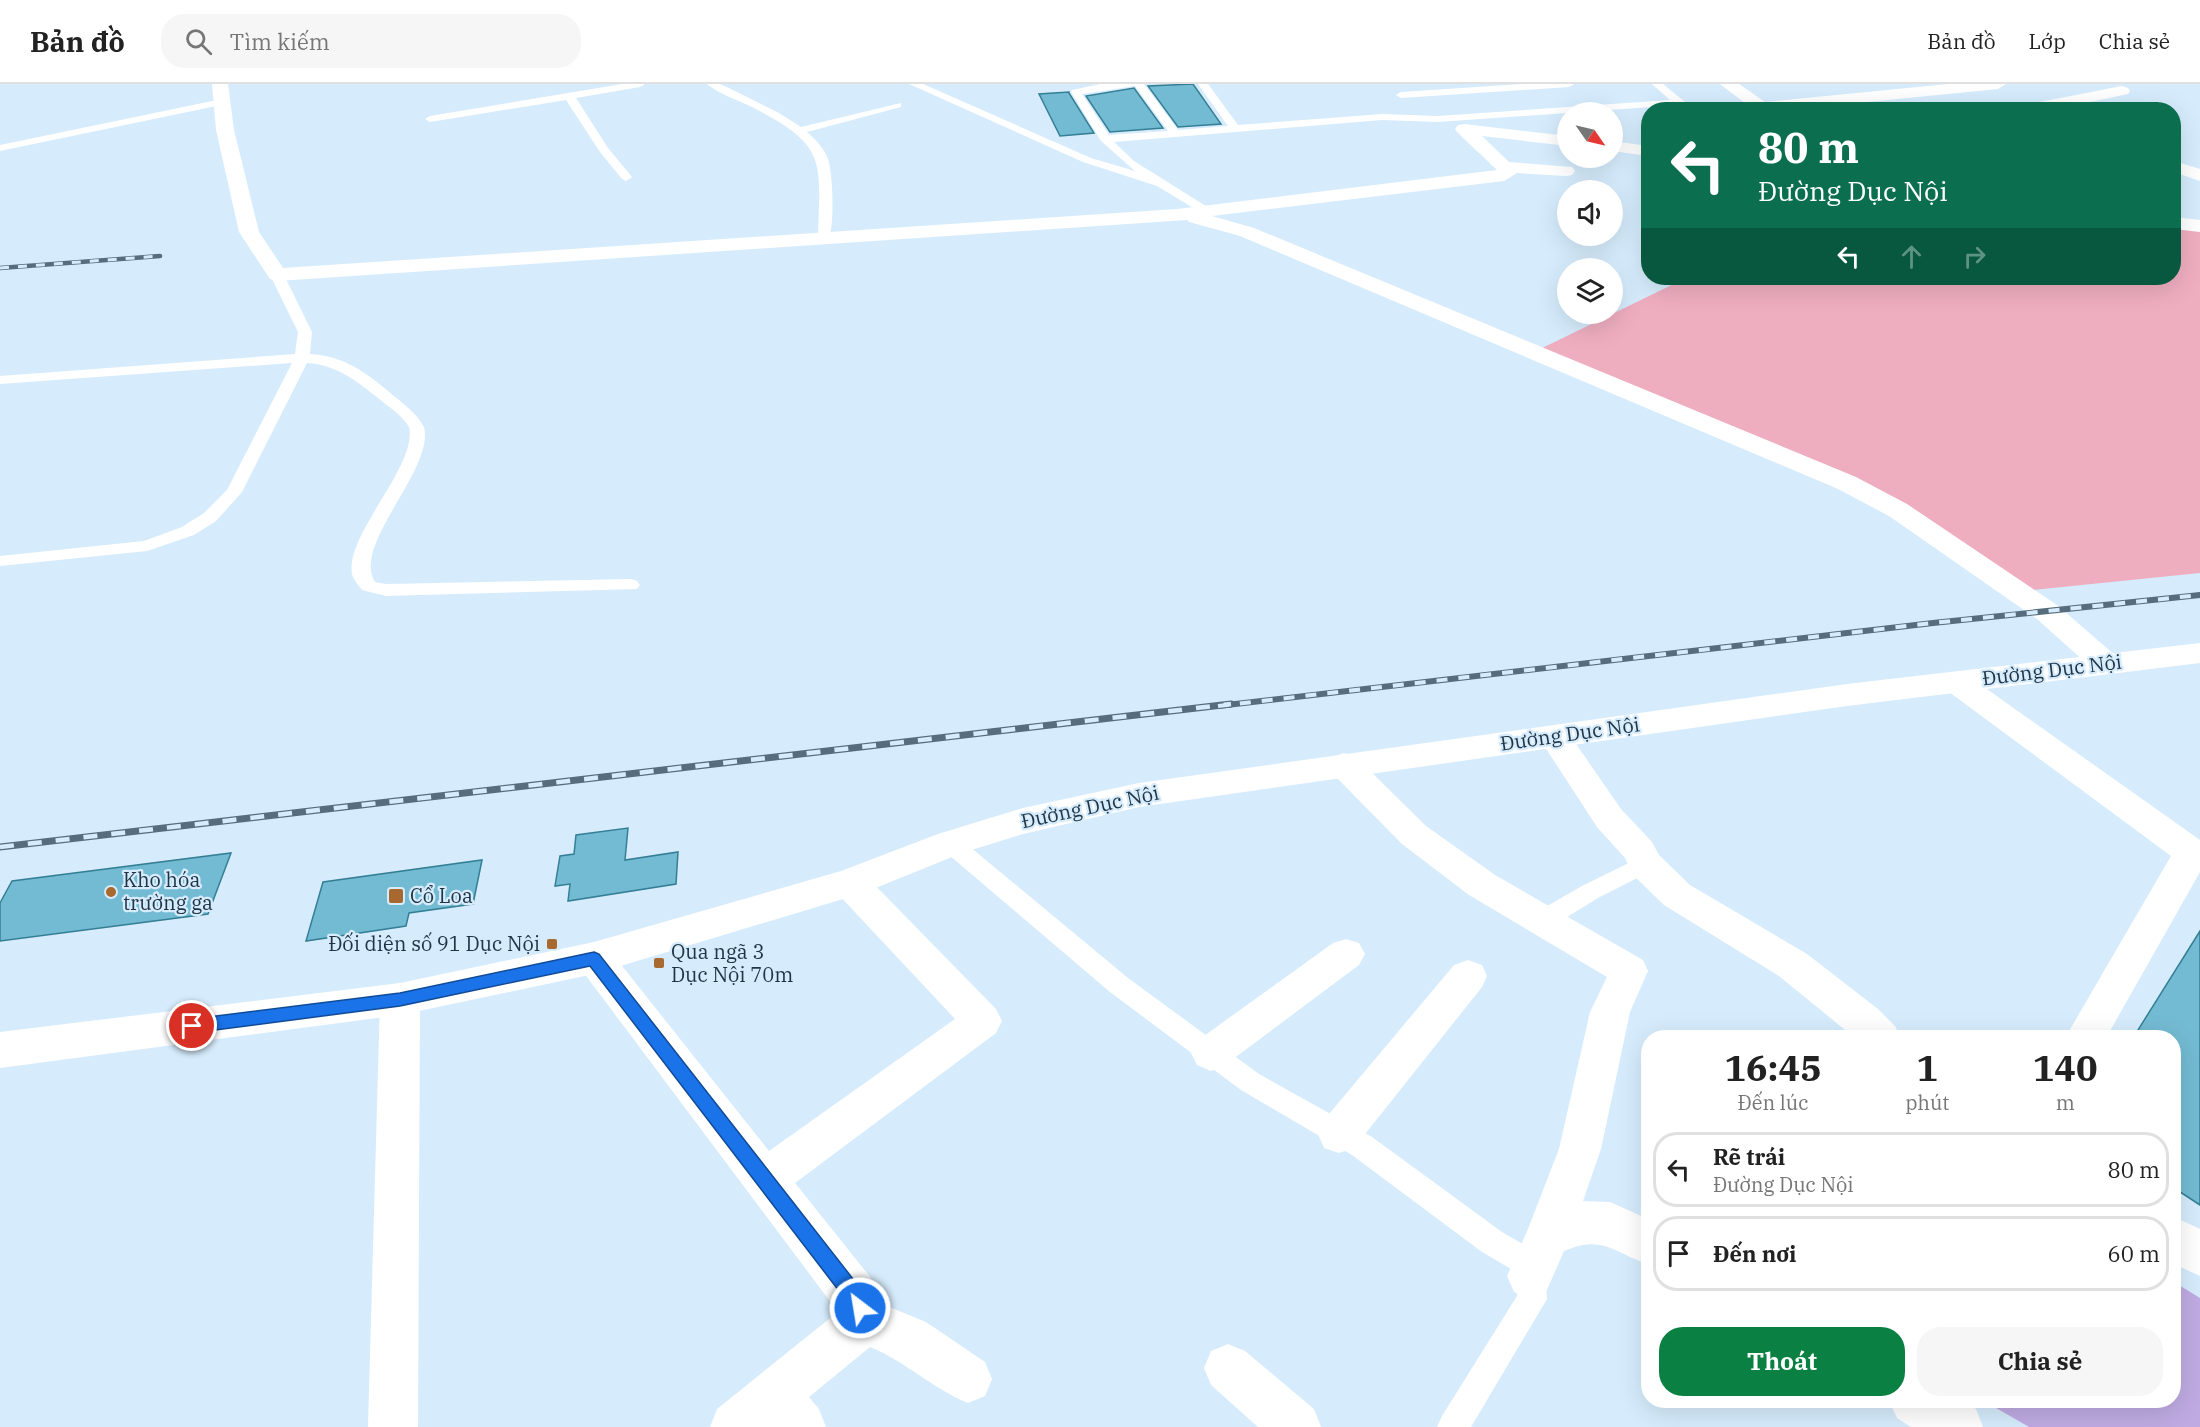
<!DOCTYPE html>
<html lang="vi">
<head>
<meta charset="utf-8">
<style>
	:root { --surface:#fff; --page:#f6f6f6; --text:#222; --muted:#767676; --line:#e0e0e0; --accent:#0b8043 }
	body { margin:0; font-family:"IBM Plex Serif",serif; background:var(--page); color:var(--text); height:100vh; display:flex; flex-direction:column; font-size:22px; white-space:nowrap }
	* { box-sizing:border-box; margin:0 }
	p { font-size:20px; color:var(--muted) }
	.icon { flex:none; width:33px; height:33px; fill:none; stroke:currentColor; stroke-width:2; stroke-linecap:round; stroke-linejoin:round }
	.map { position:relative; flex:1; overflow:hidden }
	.panel { position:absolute; left:1641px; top:946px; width:540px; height:378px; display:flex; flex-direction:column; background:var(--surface); border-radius:24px; box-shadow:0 6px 24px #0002 }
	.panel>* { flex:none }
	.guide { position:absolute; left:1641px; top:18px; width:540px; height:183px; border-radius:24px; box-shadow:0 6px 24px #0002; background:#0b6e4f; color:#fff; overflow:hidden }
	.needle { width:39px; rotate:124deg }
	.tools { position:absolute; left:1557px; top:18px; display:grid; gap:12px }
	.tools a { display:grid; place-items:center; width:66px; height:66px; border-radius:50%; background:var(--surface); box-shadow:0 6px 24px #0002; font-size:30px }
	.pin { position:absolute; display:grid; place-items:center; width:51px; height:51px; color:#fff; margin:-26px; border:3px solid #fff; border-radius:50%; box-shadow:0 2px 6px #0007 }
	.me { position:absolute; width:66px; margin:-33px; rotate:329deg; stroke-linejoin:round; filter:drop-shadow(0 0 4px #0008) }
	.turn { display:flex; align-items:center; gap:21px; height:126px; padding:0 18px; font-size:27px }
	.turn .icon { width:78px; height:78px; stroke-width:2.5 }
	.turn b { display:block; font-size:42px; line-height:51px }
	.lanes { display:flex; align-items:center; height:57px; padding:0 18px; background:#0003; justify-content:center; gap:30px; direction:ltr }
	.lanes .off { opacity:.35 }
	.eta { display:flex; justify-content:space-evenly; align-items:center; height:102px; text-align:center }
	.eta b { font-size:36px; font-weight:700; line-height:42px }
	.button { display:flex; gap:12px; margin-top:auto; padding:12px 18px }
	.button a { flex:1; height:69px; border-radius:24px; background:var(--accent); color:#fff; font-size:24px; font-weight:700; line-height:69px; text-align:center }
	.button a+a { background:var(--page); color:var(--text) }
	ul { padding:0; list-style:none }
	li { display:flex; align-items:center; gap:18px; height:75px; margin:0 12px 9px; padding:0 6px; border:3px solid var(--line); border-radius:24px }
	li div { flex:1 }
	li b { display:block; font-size:22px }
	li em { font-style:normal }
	header { display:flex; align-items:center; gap:36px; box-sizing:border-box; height:84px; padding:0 30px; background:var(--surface); border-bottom:2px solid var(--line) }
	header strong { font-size:28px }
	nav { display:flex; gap:33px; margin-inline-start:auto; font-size:21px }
	.search { width:420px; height:54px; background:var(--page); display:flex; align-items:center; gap:15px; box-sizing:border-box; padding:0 21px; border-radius:24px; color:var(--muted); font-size:22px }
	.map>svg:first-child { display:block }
</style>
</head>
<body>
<header>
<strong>Bản đồ</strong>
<div class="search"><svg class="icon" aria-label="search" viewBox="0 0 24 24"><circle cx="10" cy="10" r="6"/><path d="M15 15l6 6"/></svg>Tìm kiếm</div>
<nav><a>Bản đồ</a><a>Lớp</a><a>Chia sẻ</a></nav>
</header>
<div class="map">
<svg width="2200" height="1343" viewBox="0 0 2200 1343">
	<rect width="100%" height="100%" fill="#d6ecfc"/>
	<path fill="#efaec0" d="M2174,139L2200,143V489L2033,506L1898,426L1534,268L1686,194H2174Z"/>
	<path fill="#bfabe2" d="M2174,1198L2200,1214V1343H2029L1984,1317H2174Z"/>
	<path fill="#73bbd3" stroke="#357f95" stroke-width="1.5" d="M1193,0L1221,40L1178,43L1148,2Z
		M1134,4L1163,44L1110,48L1086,12Z
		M1069,8V9L1094,49L1060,52L1039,10Z
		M628,744L625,776L678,768L676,800L568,817L570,800L555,802L560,772L574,770L576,751Z
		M231,769L208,830L0,857V819L12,797Z
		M482,776L473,820L409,829L406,842L306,857L323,798Z
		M2200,847V1121L2174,1104V954H2133Z"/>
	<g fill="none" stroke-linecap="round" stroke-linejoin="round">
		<path fill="#fff" fill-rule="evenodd" d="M622,0H645L640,3L576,14L608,64L632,93L626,97L622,95L600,68L566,16L430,38L425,35L430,32Z
			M707,0H720L729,4L779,29L801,43L901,19V23L807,48C816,56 824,64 828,75C833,90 835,143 828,157L824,158L818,154C820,76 828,62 752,23C738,16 718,10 707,0Z
			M909,0H923L1091,74L1135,87L1101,57L1071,8L1072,6L1100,0H1144L1178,46L1228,42L1198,0H1208L1238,41L1382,30L1438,32L1670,16L1652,0H1663L1685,18L1680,21L1438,38L1382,36L1114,58L1134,77L1209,124V130L1205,131L1157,102L1083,78ZM1135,2L1168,47L1109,51L1082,10Z
			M1522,0H1574L1569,3L1401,14L1396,11L1401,8Z
			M222,15L227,18L226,20L0,67V61Z
			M277,187L284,191L312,248L310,270C343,272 364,287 388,307C402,319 416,328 424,343C435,385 351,461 375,498L386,500L631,495L637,497L640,501L637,505L386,512L362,506C359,502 353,495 352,490C345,450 418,382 409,343C402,331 389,323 378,314C355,296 337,281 307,279L242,408L216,437L194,451L147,467L0,482V472L144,457L182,443L204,429L227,406L292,279L0,300V292L295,270L298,248L270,191Z
			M950,751L958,753L1128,894L1259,990L1372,1053L1502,1148L1531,1165L1545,1192L1547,1215L1471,1343H1437L1442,1332L1517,1212L1516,1194L1511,1185L1482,1168L1352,1071L1241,1006L1110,908L942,765L939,759L942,753Z
			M1645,771L1653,774L1656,780L1653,786L1598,814L1551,843L1543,845L1535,843L1531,836L1535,829L1582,802Z"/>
		<path fill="#fff" fill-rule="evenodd" d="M212,0H228L234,46L259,148L283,184L1177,125L1497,86L1458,49L1455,45L1458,41L1464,40L1568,52V62L1482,52L1509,78L1572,83L1575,87L1572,91L1566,92L1517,89L1504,97L1212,132L1254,144L1856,393L1907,420L2057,521L2116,572L2120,579L2116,586L2105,589L2094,586L2037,535L1889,432L1838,405L1240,152L1189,138L1187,136L277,197L270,195L239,148L216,46Z
			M1720,0H1739L1765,18L1948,0H2006L1998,5L1788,26H1754Z
			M2122,2L2128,4L2130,7L2128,10L2052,26H2016L2024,21Z
			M1612,57L1648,62V72L1612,67Z
			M2174,77L2200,85V97L2174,88Z
			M2174,133L2200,136V148L2174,145Z
			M1956,588L1967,591L2200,756V788L2106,954H2065L2171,772L1945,605L1940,598L1945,591Z
			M1554,641L1565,644L1621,725L1652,758L1659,771L1690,801L1807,870L1878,925L1895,942L1901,954H1855L1779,892L1664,821L1632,790L1625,774L1597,743L1543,660L1538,652L1543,644Z
			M1344,669L1356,673L1426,742L1495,791L1643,876L1648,887L1630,928L1601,1065L1583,1117L1610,1118L1648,1135V1180C1614,1169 1603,1150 1564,1167L1546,1208L1530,1215L1514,1208L1507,1192L1528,1145L1559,1065L1590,928L1607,893L1469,811L1402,760L1332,689L1327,681L1332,673Z
			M850,785L863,789L996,925L1002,937L996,949L795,1099L875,1199L882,1220L926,1238L985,1278L992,1295L985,1312L968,1319C933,1305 905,1277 870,1263L809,1313L819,1325L826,1343H710L717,1325L834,1231L835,1224L581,885L575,874L581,863L594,858L607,863L769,1067L955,935L837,809L832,799L837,789Z
			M1346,855L1359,859L1365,870L1359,881L1225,981L1211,987L1197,981L1191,969L1197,957L1333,859Z
			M1468,876L1482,881L1487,892L1482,903L1354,1064L1339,1069L1324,1064L1318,1050L1324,1036L1454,881Z
			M400,899L414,903L420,915L418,1343H368L380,915L386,903Z
			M2174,1133L2200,1145V1192L2174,1180Z
			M1228,1260L1245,1267L1314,1325L1321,1343H1258L1211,1301L1204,1284L1211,1267Z
			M1889,1317H1961L1976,1325L1983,1343H1911L1897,1334Z"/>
		<path fill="#fff" fill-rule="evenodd" d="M2200,559V579L1847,622L1139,723L1023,750L962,769L863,809L594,890L400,931L0,984V948L400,899L594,858L841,787L938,750L1023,724L1139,699L1847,600Z"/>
		<defs>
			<path id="rail-far2" d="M0,184L160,172"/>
			<path id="rail-far1" d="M1218,622L1933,539L2200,511"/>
			<path id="rail" d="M0,763L1231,620"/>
		</defs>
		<use href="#rail-far2" stroke="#576d7d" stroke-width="4.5"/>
		<use href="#rail-far1" stroke="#576d7d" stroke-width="6"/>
		<use href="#rail" stroke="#576d7d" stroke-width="7"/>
		<use href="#rail-far2" stroke="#d6ecfc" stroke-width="3" stroke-dasharray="9" stroke-linecap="butt"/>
		<use href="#rail-far1" stroke="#d6ecfc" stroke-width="4" stroke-dasharray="11" stroke-linecap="butt"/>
		<use href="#rail" stroke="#d6ecfc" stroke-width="4.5" stroke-dasharray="14" stroke-linecap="butt"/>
	</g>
	<path fill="#1a73e8" stroke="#114b97" stroke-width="1.5" d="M594,868L599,870L864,1209L869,1224L866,1231L860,1234L853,1231L849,1220L590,882L400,922L192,949L186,947L184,942L186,937L192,935L400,909Z"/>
	<g fill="#a7692f" stroke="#d6ecfc" stroke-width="2">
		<circle cx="111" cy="808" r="6"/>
		<rect x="388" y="804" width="16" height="16" rx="3"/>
		<rect x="546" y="854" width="12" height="12" rx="3"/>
		<rect x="653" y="873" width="12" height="12" rx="3"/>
	</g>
	<g text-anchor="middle" stroke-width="4.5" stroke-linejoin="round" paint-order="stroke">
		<g font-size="20" fill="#1f3545" stroke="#d6ecfc">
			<text transform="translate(2052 586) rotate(-7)" y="7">Đường Dục Nội</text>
			<text transform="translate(1570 650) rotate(-8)" y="7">Đường Dục Nội</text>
			<text transform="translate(1090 723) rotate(-12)" y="7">Đường Dục Nội</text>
		</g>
		<g font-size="20" fill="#1f3545" stroke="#d6ecfc" text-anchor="start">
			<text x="123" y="803">Kho hóa<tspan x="123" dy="23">trường ga</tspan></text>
			<text x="410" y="819">Cổ Loa</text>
			<text x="540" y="867" text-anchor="end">Đối diện số 91 Dục Nội</text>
			<text x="671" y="875">Qua ngã 3<tspan x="671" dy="23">Dục Nội 70m</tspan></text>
		</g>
	</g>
</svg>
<div class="tools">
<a><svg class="needle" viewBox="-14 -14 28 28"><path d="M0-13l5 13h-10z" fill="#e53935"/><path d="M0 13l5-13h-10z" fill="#767676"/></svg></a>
<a><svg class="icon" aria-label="sound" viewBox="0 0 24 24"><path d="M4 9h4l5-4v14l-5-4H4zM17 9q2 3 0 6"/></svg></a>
<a><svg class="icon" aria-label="layers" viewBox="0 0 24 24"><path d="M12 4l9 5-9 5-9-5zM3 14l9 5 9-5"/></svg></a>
</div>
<div class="pin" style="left:192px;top:942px;background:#d93025"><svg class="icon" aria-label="arrive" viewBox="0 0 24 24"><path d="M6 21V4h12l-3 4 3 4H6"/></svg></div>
<svg class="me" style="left:860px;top:1224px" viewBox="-20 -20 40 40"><circle r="17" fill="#1a73e8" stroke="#fff" stroke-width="3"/><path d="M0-11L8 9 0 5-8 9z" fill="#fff"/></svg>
<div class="guide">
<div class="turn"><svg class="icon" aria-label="left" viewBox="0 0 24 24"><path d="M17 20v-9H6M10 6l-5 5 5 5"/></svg><div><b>80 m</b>Đường Dục Nội</div></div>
<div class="lanes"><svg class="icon" aria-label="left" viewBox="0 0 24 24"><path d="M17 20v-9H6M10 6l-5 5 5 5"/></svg><svg class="icon off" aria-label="ahead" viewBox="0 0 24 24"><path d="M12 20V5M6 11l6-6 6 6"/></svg><svg class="icon off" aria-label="right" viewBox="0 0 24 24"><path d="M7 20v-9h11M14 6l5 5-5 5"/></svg></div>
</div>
<section class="panel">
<div class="eta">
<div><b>16:45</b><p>Đến lúc</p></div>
<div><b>1</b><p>phút</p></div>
<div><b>140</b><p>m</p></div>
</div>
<ul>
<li><svg class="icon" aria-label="left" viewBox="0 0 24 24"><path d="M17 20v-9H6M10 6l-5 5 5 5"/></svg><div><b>Rẽ trái</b><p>Đường Dục Nội</p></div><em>80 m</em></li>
<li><svg class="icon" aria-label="arrive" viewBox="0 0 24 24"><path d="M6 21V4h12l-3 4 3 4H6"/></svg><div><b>Đến nơi</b></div><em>60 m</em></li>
</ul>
<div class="button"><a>Thoát</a><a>Chia sẻ</a></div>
</section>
</div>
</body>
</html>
